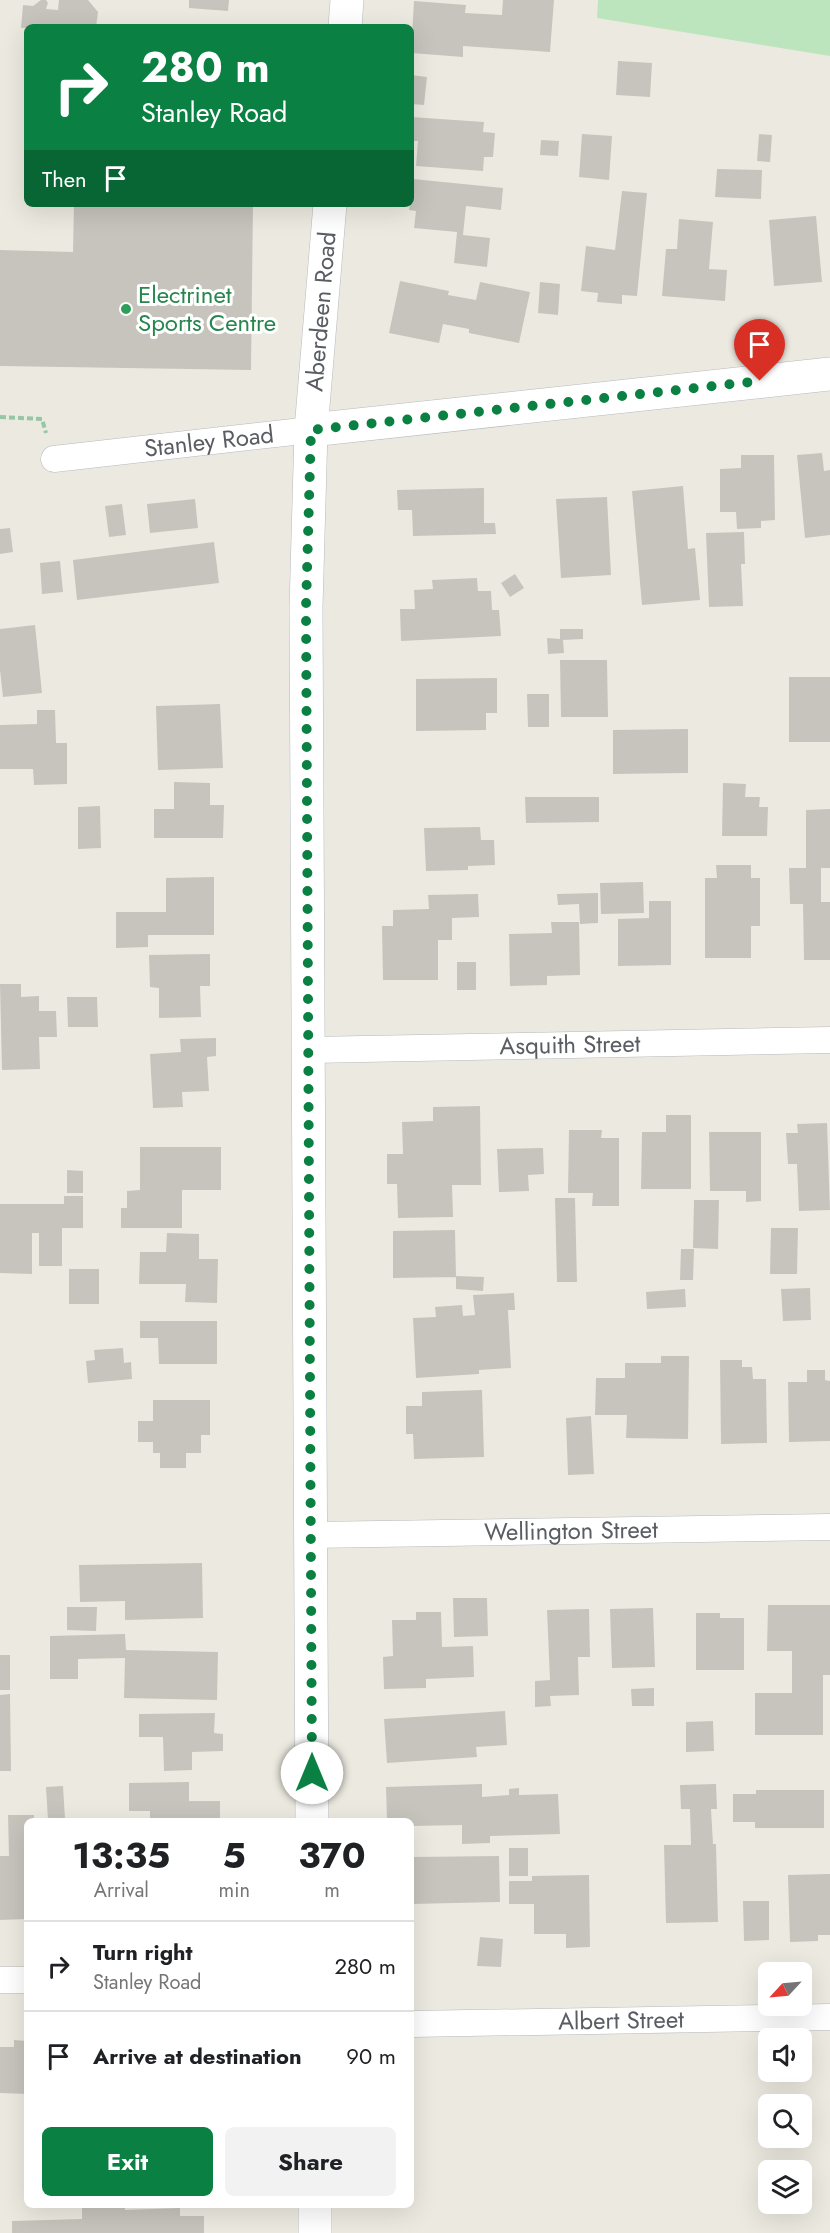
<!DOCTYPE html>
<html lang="en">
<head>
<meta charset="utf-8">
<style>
	:root { --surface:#fff; --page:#f2f2f2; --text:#202124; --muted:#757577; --line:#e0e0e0; --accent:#0b8043 }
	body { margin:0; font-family:Jost,sans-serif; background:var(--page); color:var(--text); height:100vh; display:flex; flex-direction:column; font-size:22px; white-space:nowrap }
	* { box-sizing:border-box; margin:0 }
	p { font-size:20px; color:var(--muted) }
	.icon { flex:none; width:33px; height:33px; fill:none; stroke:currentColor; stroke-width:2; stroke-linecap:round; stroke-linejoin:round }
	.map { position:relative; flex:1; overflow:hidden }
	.panel { position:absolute; left:24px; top:1818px; width:390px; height:390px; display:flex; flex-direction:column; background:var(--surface); border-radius:9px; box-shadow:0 6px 24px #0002 }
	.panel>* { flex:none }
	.top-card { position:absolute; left:24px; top:24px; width:390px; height:183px; border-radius:9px; box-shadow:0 6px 24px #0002; background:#0b8043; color:#fff; overflow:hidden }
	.needle { width:39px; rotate:244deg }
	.tools { position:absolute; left:758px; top:1962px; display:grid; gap:12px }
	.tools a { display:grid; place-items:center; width:54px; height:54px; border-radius:9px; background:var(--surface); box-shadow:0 6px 24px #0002; font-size:30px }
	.pin { position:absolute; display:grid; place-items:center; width:51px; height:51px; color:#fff; margin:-62px -26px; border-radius:50% 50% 50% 0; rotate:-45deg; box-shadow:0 0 6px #0007 }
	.pin .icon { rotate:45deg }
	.me { position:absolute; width:66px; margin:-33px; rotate:0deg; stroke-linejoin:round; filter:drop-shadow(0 0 4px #0008) }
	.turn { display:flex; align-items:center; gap:21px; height:126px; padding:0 18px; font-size:27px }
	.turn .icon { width:78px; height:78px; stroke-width:2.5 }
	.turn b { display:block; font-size:42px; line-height:51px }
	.then { display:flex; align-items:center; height:57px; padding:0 18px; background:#0003; gap:12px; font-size:22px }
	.eta { display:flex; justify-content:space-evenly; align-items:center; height:102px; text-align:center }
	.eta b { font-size:36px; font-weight:700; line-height:42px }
	.button { display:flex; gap:12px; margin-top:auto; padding:12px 18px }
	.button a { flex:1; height:69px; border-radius:9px; background:var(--accent); color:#fff; font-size:24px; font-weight:700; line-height:69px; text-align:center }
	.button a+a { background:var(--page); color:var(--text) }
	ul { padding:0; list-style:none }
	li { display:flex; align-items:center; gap:18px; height:90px; padding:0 18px; border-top:2px solid var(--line) }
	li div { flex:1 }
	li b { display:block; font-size:22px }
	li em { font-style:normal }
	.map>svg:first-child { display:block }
</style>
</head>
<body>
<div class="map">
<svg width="830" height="2233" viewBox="0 0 830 2233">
	<rect width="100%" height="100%" fill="#eceae0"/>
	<path fill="#bce5be" d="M598,0H830V56L597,18Z"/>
	<path fill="#c7c4bd" d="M41,0H46L48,3L46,9L58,10L59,0H88L98,12L96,27L21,28L23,5L33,6Z
		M189,0H229L228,11L189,8Z
		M503,0H554L550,52L463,46V57L411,53L414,1L466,5L465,13L502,15Z
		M618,61L652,63L650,97L616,95Z
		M411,75L427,77L424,105L411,104Z
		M411,117L484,122L483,132L495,133L493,157H484L483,171L416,166L418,141H411Z
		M582,134L612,136L609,180L579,177Z
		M759,134L772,135L770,162L757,161Z
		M541,140L559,141L558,156L540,155Z
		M717,169L762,170L761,199L715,197Z
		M413,179L503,188L501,210L466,206L463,235L490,238L487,267L454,263L457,232L414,228L416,211L409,210Z
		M622,191L647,193L637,296L622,295V304L597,302L598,293L581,291L586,246L615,250Z
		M74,204H253L251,370L0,366V250L73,252Z
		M816,216L822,282L774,286L769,220Z
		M679,219L713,222L709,269L727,270L725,301L662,296L666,249H677Z
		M400,281L449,291L448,295L476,300L480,282L530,292L519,343L469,333V329L443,324L439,343L389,333Z
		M540,282L560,284L558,315L538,313Z
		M822,453L824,471L830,470V535L805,538L797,455Z
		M741,455H774L775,520L761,521V528L737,529L736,512H720V469L741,468Z
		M683,486L688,549L695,548L700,600L642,605L632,491Z
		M484,488V523H495L496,534L413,536L412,510H398L397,490Z
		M607,497L611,575L561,578L556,499Z
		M195,499L198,528L150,533L147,504Z
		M122,504L126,535L109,537L105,506Z
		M10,528L13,552L0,554V529Z
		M744,532L745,564H741L743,606L709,607L706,533Z
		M214,542L219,583L77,600L73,560Z
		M60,561L63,592L42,594L40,563Z
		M515,574L524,588L510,597L501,583Z
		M477,578L478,591H491L492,610H499L501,636L401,641L400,609H415L414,590L433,589L432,580Z
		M35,625L42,693L3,697L0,670V629Z
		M560,629H583V639L563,640L564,653L548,654L547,638L560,639Z
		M560,660H607L608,717H561Z
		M789,677H830V742H789Z
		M497,678V713H486V730L416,731V679Z
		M527,694H549V727H528Z
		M220,704L223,768L158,770L156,706Z
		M37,710H55L56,743H67V784L34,785L33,769H0V725L37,724Z
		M688,729V773L613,774V730Z
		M174,782L210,783V805H224L223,838H154V809H174Z
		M723,783L746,784L745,797H760L759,807H768L767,836H722Z
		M525,797H599V822L526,823Z
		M100,806L101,848L78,849V807Z
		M830,809V868H821V902H830V960H804L803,904H790L789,868H806V810Z
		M480,827L481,840H494L495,865L468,866V870L426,871L424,828Z
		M716,865H751V878H760V926H751V958H705V878H717Z
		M214,877V935H148V947L116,948V912H166V878Z
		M643,882L644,913L601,914L600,883Z
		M598,893V923L580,924L579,904L558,905L557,894Z
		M478,894L479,917L452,918V940H438V980H383L382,926H393V910L429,909L428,895Z
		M649,901H671V965L618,966V919L649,918Z
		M551,922H579L580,975L547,976V985L510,986L509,934L552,933Z
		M210,954V986H200L201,1017L159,1018V988L150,987L149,955Z
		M457,962H476V990H457Z
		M0,984H21V997L39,996V1011H56L57,1037H39L40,1069L2,1070Z
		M67,997H97L98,1027H68Z
		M216,1038V1056L207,1057L209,1091L182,1092L183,1107L153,1108L150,1054L181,1052L180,1039Z
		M480,1106L481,1185H452L453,1217L398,1218L397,1184H387V1154H403L402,1122L433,1121V1107Z
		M666,1115H691V1189H641L642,1132H666Z
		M827,1123L830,1210L799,1211L797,1164H788L786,1133H798L797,1124Z
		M569,1130H602L601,1138H619V1206H592L593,1193H568Z
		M709,1132H761V1201L746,1202V1191H710Z
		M140,1147H221V1190H182V1228H121V1208H127V1191L140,1190Z
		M543,1148L544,1174L528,1175L529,1191L499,1192L497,1149Z
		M67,1170L83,1171V1193H67Z
		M64,1196H83V1228H62V1266H39V1233H32V1274L0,1273V1204H64Z
		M555,1198H575L577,1282H557Z
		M694,1200H719L718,1249L693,1248Z
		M771,1228H798L797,1274H770Z
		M455,1230L456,1277L393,1278V1231Z
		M167,1233L199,1234V1259H218L217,1303L185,1302L186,1284H139L140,1252H166Z
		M681,1249H694L693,1280H680Z
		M69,1269H99V1304H69Z
		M456,1276L484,1277L483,1291L456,1289Z
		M810,1288L811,1320L783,1321L781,1289Z
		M685,1289L686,1307L647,1309L646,1292Z
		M514,1293L515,1310H508L511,1368L479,1370V1374L416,1378L413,1318L436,1317L435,1307L462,1305L463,1316L475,1315L473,1295Z
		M140,1321H217V1364H159L158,1338H140Z
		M123,1348L124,1363L131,1362L132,1379L88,1383L86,1361L95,1360L94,1350Z
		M661,1356H689L688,1439L626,1438L627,1415H595L596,1378H625V1363H661Z
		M720,1360H742V1367H752L753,1379H766L767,1443L721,1444Z
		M807,1370H825V1380L830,1381V1441L789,1442L788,1382H807Z
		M482,1390L484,1457L414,1459L413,1434H406V1406H422V1392Z
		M153,1400H210V1435H201V1453H186V1468H160V1453H153V1442H138V1421H153Z
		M591,1416L594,1474L568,1475L566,1418Z
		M202,1563L203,1618L125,1620V1601L80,1602L79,1565Z
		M453,1598H487L488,1636L454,1637Z
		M768,1605H830V1675H823V1735H755V1693H792V1651H767Z
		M67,1607H97L96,1631L67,1630Z
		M653,1608L655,1667L612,1668L610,1609Z
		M589,1609L590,1657H578L579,1695L550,1696L551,1706L535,1707V1681L550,1680L547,1610Z
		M416,1612H441L442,1647L473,1646L474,1677L426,1679V1688L384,1689L383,1657L393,1656L392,1620H416Z
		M696,1613H720V1618H744V1670H696Z
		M125,1634L126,1650L218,1652L217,1700L124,1698L125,1658L78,1659V1679H50V1636Z
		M0,1655H10V1690H0Z
		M654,1688V1706H632L631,1689Z
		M10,1694L11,1771H0V1695Z
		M505,1711L507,1745L476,1747L477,1757L387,1763L384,1719Z
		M215,1713L214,1733L223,1734V1751L192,1752V1770L164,1771L163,1737H139V1714Z
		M713,1721L714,1751L686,1752V1722Z
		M189,1782V1801H220V1821H150V1811H129V1783Z
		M482,1784V1797L509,1795V1789L519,1788V1795L558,1794L560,1834L490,1836V1843L462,1844V1825L411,1826V1821H387L386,1787Z
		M716,1784L717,1809H711L713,1844H716L718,1922L666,1923L664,1845H691L690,1809H681L680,1785Z
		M63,1786L65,1819L48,1820L46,1787Z
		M756,1790H824V1828H755V1822H733V1794H756Z
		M8,1815H34V1821H27V1919L0,1920V1856H9Z
		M509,1848H528V1876H509Z
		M499,1856L500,1902L411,1904V1857Z
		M830,1874V1935H818V1941L790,1942L788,1875Z
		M589,1875L590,1947L566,1948V1934H534V1904H509V1881H532V1876Z
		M743,1901H769V1940L744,1941Z
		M480,1937L503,1939L501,1967L477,1966Z
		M14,2040L27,2041V2094L0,2093V2047H14Z
		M125,2206V2210L180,2208V2216H204V2233H12V2221L82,2219V2207Z"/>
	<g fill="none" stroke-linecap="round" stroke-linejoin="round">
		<defs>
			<g id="street">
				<path id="s1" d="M54,459L311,430"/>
				<path id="s2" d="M310,1050L830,1040"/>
				<path id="s3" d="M311,1535L830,1527"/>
				<path d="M0,1980H27"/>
				<path id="s4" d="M411,2024L830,2017"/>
			</g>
			<g id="secondary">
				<path d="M345,27L347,0"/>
				<path d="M311,430L830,374"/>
				<path id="s5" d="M312,1821L306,608L311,430L330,204"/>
				<path d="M315,2205V2233"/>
			</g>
		</defs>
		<use href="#street" stroke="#b6b8bd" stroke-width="27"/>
		<use href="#secondary" stroke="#b6b9bf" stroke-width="34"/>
		<path stroke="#95c6a5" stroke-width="4" stroke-dasharray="6 3" stroke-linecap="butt" d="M0,417L42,419L46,433"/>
		<use href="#street" stroke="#fff" stroke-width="26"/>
		<use href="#secondary" stroke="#fff" stroke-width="33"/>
	</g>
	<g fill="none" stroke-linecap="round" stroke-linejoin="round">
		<path stroke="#0b8043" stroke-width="10" stroke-dasharray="0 18" d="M312,1773L306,608L311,430L760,381"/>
	</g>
	<circle fill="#2e9e5b" stroke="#fff" stroke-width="2" cx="126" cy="309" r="6"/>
	<g text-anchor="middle" stroke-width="6" stroke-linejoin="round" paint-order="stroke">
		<g font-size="24" fill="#27864d" stroke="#fff" text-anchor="start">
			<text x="138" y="303">Electrinet<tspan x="138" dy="28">Sports Centre</tspan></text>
		</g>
		<g font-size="24" fill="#595c62" stroke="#fff">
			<text dy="8" stroke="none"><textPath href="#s5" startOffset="1510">Aberdeen Road</textPath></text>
			<text dy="8" stroke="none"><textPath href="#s1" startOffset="156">Stanley Road</textPath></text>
			<text dy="8" stroke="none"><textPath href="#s2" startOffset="260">Asquith Street</textPath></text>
			<text dy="8" stroke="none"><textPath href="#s3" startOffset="260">Wellington Street</textPath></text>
			<text dy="8" stroke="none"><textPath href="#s4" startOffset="210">Albert Street</textPath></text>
		</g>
	</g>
</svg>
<div class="tools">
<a><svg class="needle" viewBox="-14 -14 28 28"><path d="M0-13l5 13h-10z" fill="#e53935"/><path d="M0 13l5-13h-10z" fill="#757577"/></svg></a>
<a><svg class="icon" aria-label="sound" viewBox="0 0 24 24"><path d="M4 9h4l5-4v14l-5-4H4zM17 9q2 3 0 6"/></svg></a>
<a><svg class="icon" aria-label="search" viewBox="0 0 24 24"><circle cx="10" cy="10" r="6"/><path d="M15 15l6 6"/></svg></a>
<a><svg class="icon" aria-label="layers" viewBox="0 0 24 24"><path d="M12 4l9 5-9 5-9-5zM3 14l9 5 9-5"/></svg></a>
</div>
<div class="pin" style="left:760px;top:381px;background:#d93025"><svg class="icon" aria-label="arrive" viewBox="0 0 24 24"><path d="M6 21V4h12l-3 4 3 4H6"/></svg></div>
<svg class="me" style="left:312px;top:1773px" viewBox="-20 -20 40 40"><circle r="19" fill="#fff"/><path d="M0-13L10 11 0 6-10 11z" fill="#0b8043"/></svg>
<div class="top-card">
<div class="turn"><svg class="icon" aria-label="right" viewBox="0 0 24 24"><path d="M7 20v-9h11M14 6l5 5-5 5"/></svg><div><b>280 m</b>Stanley Road</div></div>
<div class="then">Then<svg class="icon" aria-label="arrive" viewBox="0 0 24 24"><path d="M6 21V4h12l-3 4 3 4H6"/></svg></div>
</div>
<section class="panel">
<div class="eta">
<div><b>13:35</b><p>Arrival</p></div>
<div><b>5</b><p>min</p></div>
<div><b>370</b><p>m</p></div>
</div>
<ul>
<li><svg class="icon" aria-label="right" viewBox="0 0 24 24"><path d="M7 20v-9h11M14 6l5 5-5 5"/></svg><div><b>Turn right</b><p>Stanley Road</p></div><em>280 m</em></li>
<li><svg class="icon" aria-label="arrive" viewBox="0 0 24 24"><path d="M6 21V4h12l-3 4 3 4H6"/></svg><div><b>Arrive at destination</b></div><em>90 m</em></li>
</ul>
<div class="button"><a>Exit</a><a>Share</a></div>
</section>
</div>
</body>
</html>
